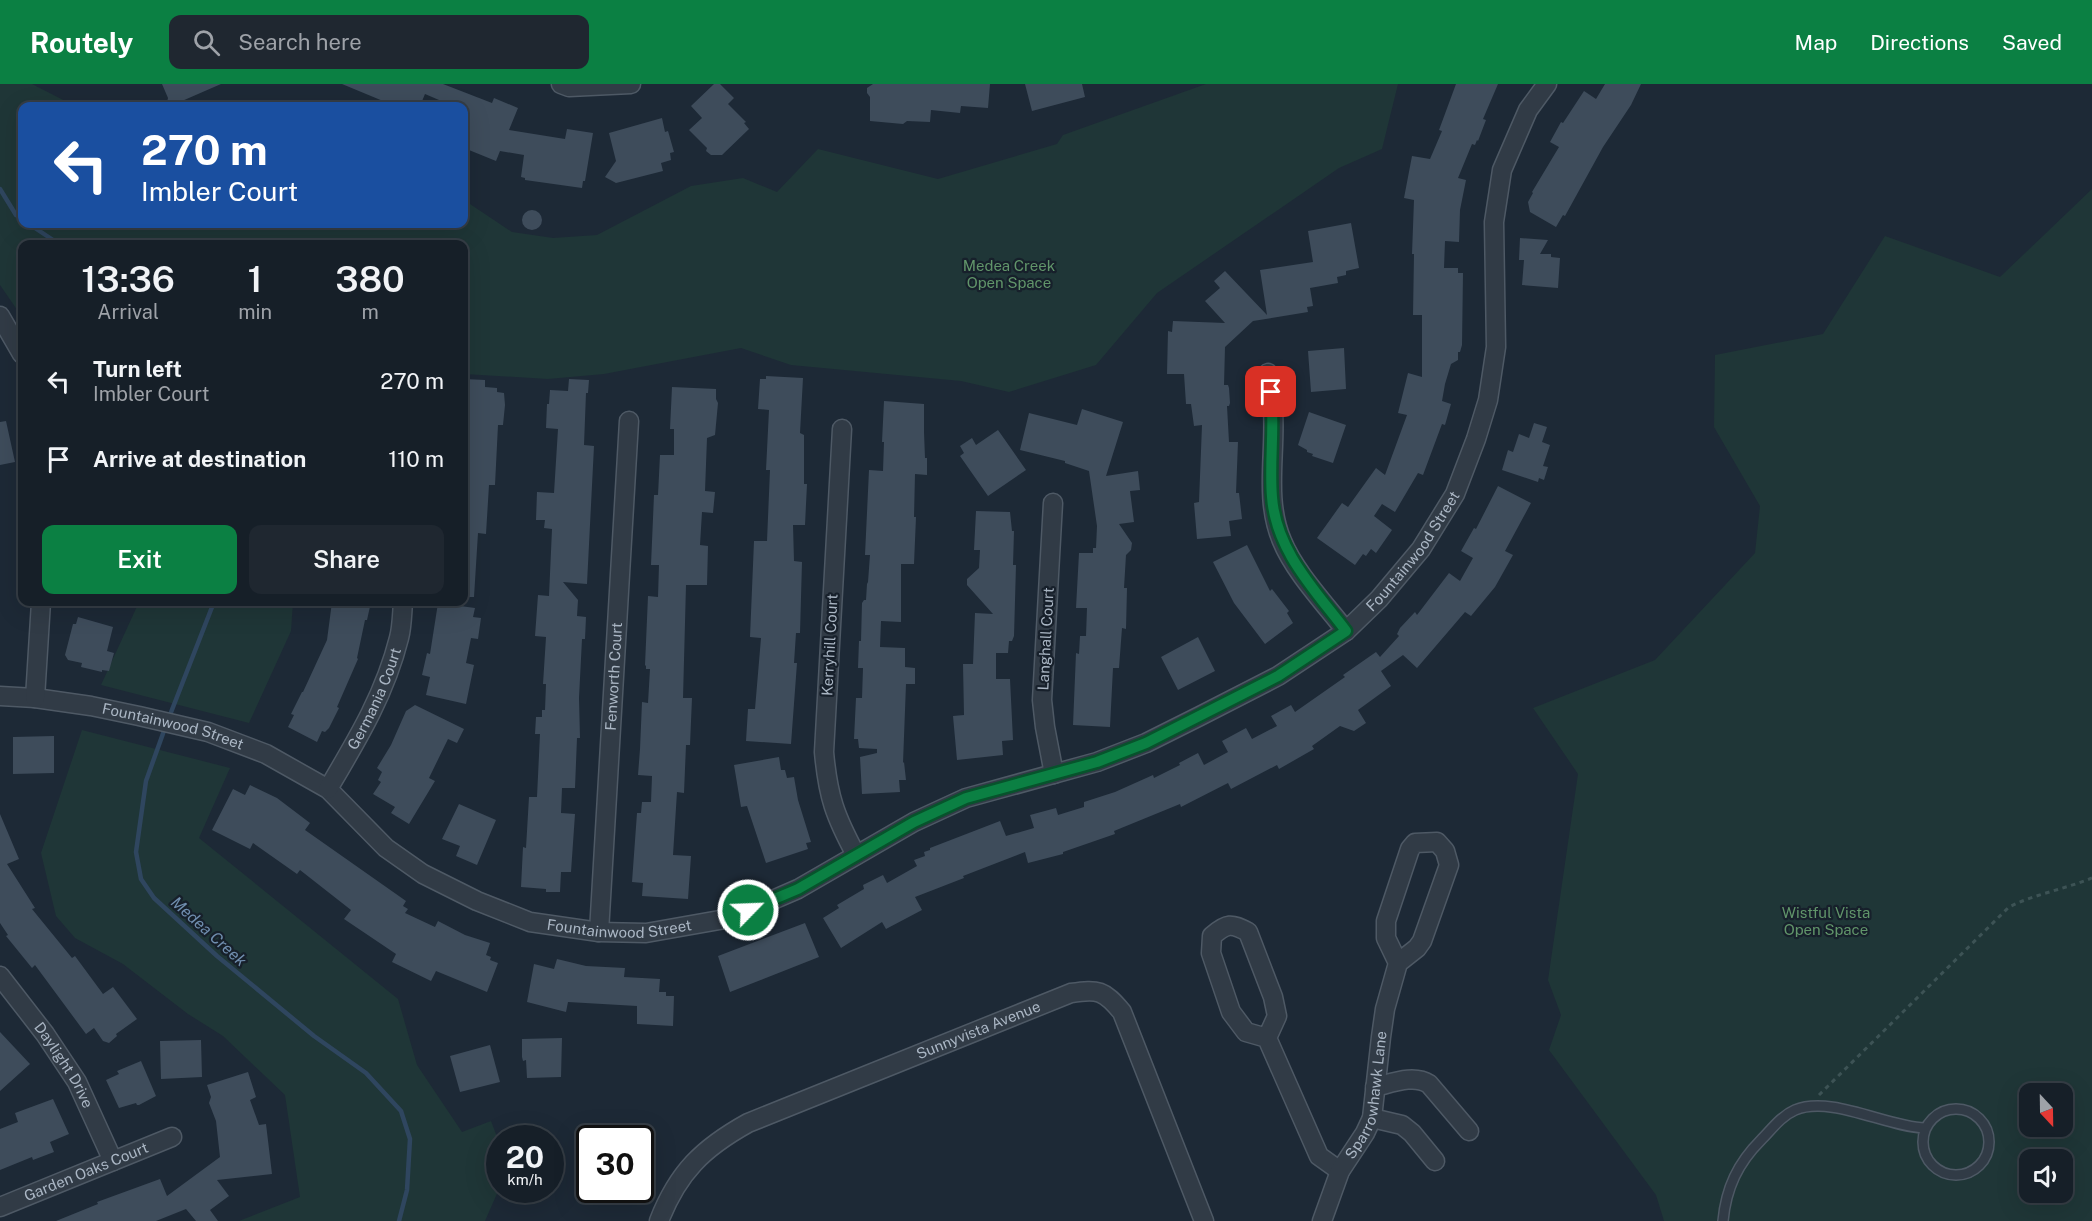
<!DOCTYPE html>
<html lang="en">
<head>
<meta charset="utf-8">
<style>
	:root { --surface:#161f28; --page:#1f2730; --text:#f1f3f6; --muted:#9ea2a8; --line:#353d45; --accent:#0b8043 }
	body { margin:0; font-family:"Public Sans",sans-serif; background:var(--page); color:var(--text); height:100vh; display:flex; flex-direction:column; font-size:22px; white-space:nowrap }
	* { box-sizing:border-box; margin:0 }
	p { font-size:20px; color:var(--muted) }
	.icon { flex:none; width:33px; height:33px; fill:none; stroke:currentColor; stroke-width:2; stroke-linecap:round; stroke-linejoin:round }
	.map { position:relative; flex:1; overflow:hidden }
	.side { position:absolute; left:18px; top:156px; width:450px; height:366px; display:flex; flex-direction:column; background:var(--surface); border-radius:12px; box-shadow:0 6px 24px #0002,0 0 0 2px var(--line) }
	.side>* { flex:none }
	.guide { position:absolute; left:18px; top:18px; width:450px; height:126px; border-radius:12px; box-shadow:0 6px 24px #0002,0 0 0 2px var(--line); background:#1a4fa0; color:#fff; overflow:hidden }
	.needle { width:39px; rotate:158deg }
	.fabs { position:absolute; left:2019px; top:999px; display:grid; gap:12px }
	.fabs a { display:grid; place-items:center; width:54px; height:54px; border-radius:12px; background:var(--surface); box-shadow:0 6px 24px #0002,0 0 0 2px var(--line); font-size:30px }
	.speed { position:absolute; left:486px; top:1041px; display:flex; gap:12px; font-size:30px; font-weight:700; text-align:center }
	.speed>* { display:grid; place-content:center; width:78px; height:78px; border-radius:50%; background:var(--surface); box-shadow:0 6px 24px #0002,0 0 0 2px var(--line); line-height:1 }
	.speed small { font-size:15px; font-weight:400 }
	.speed .limit { border:3px solid #111; border-radius:9px; background:#fff; color:#111 }
	.pin { position:absolute; display:grid; place-items:center; width:51px; height:51px; color:#fff; margin:-26px; border-radius:12px; box-shadow:0 3px 9px #0006 }
	.me { position:absolute; width:66px; margin:-33px; rotate:66deg; stroke-linejoin:round; filter:drop-shadow(0 0 4px #0008) }
	.turn { display:flex; align-items:center; gap:21px; height:126px; padding:0 24px; font-size:27px }
	.turn .icon { width:78px; height:78px; stroke-width:2.5 }
	.turn b { display:block; font-size:42px; line-height:51px }
	.eta { display:flex; justify-content:space-evenly; align-items:center; height:102px; text-align:center }
	.eta b { font-size:36px; font-weight:600; line-height:42px }
	.primary-button { display:flex; gap:12px; margin-top:auto; padding:12px 24px }
	.primary-button a { flex:1; height:69px; border-radius:12px; background:var(--accent); color:#fff; font-size:24px; font-weight:600; line-height:69px; text-align:center }
	.primary-button a+a { background:var(--page); color:var(--text) }
	ul { padding:0; list-style:none }
	li { display:flex; align-items:center; gap:18px; height:78px; padding:0 24px }
	li div { flex:1 }
	li b { display:block; font-size:22px }
	li em { font-style:normal }
	header { display:flex; align-items:center; gap:36px; box-sizing:border-box; height:84px; padding:0 30px; background:var(--accent); color:#fff }
	header strong { font-size:28px }
	nav { display:flex; gap:33px; margin-inline-start:auto; font-size:21px }
	.search { width:420px; height:54px; background:var(--page); display:flex; align-items:center; gap:15px; box-sizing:border-box; padding:0 21px; border-radius:12px; color:var(--muted); font-size:22px }
	.map>svg:first-child { display:block }
</style>
</head>
<body>
<header>
<strong>Routely</strong>
<div class="search"><svg class="icon" aria-label="search" viewBox="0 0 24 24"><circle cx="10" cy="10" r="6"/><path d="M15 15l6 6"/></svg>Search here</div>
<nav><a>Map</a><a>Directions</a><a>Saved</a></nav>
</header>
<div class="map">
<svg width="2092" height="1137" viewBox="0 0 2092 1137">
	<rect width="100%" height="100%" fill="#1d2936"/>
	<path fill="#1f3637" fill-rule="evenodd" d="M0,0H32L75,22H22V140H464V116L512,148L553,154L597,151L691,102L743,94L777,108L818,65L938,95L1057,60L1063,51L1206,0H1398L1382,65L1339,84L1157,209L1096,281L1009,308L961,297L791,281L741,264L604,290L548,295L464,290V160H22V233L0,201Z
		M2092,105V1137H1664L1656,1111L1549,966L1561,931L1548,896L1578,690L1533,624L1655,576L1755,469L1760,422L1714,343L1715,271L1823,250L1885,152L2000,193ZM2030,1010H2062V1042H2030ZM2030,1076H2062V1108H2030Z
		M139,518H293L291,547L249,639L101,601Z
		M82,646L230,684L199,754L398,915L417,981L462,1048L491,1037L499,1058V1105L485,1137H239L300,1113L285,1011L223,952L188,930L123,880L75,854L56,832L41,769Z"/>
	<g fill="none" stroke-linecap="round" stroke-linejoin="round">
		<path stroke="#2f465f" stroke-width="4.5" d="M0,105L16,131L22,135
			M29,140L59,160
			M168,636L214,518
			M165,644L146,697L136,768L141,795L154,814L217,872L314,952L366,989L401,1027L410,1055L407,1106L399,1137"/>
	</g>
	<path fill="#3e4c5b" d="M162,0H221L182,17L180,22H166L168,14Z
		M342,0H443L492,19L494,14L518,24L509,46L565,55L567,45L593,49L585,97H583L582,104L525,96V94L521,93L524,71L500,67L496,77L464,64V22H453L425,10L420,22H395Z
		M714,0H720L734,14L728,20L746,38L744,39L749,45L722,71H711L706,67L707,64L689,46L702,34L691,22Z
		M873,0H990L988,24L961,22L960,29L931,26L930,38L907,37L903,40L870,37V13L867,9V4Z
		M1025,0H1082L1085,13L1032,27Z
		M1456,0H1498L1483,35L1486,36L1478,57L1477,56L1475,61L1472,60L1458,94L1466,96L1460,126L1459,158L1445,157L1444,184H1458V189H1463L1462,261L1460,268H1458V276L1451,280L1445,300L1442,317L1451,320L1445,341L1442,340L1423,391L1418,389L1395,428L1382,420L1374,432L1392,446L1376,469L1371,465L1366,472L1363,470L1355,481L1317,454L1342,419L1348,423L1376,384L1385,391L1407,331L1398,329L1408,289L1422,293V231H1413L1414,170H1412L1414,116L1404,114L1412,72L1430,75L1442,47L1439,46Z
		M1605,0H1641L1631,21L1603,63L1565,132L1563,131L1556,143L1530,128L1528,118L1533,109L1532,108L1559,63L1550,58L1561,38L1563,39L1584,7L1596,15Z
		M662,34L665,48L668,47L674,68L670,69L671,76L661,79L663,87L616,99L605,93L616,77L609,49Z
		M522 136a10 10 0 1 1 20 0a10 10 0 1 1-20 0Z
		M1351,139L1359,184L1346,187V191L1337,193L1338,199L1310,204L1313,222L1307,223L1308,228L1253,237L1225,263L1224,301H1228L1229,304L1230,319L1229,322H1227L1229,358H1238L1236,409H1239L1242,435L1229,437L1231,452L1197,455L1194,419L1199,418L1202,341L1194,342L1191,320H1186L1184,290H1167L1168,247L1172,248L1173,237L1225,239L1205,217L1220,204L1214,197L1225,187L1267,231L1260,186L1313,178L1308,147Z
		M1520,154L1548,156L1540,170H1551V173L1560,174L1558,204L1522,201L1524,176H1519Z
		M1344,264L1346,305L1311,308L1308,267Z
		M766,292L803,294L800,349L804,351V400H807L805,441H793L794,477L802,478L800,549H796L794,579H797L791,660L746,657L748,625H755L761,554L750,553L754,457H767L770,386H766L769,326L758,325L760,295H766Z
		M464,295L485,296V303L497,304V308L504,309L505,321L503,341H498L495,401H489L486,450L478,449L474,513H464Z
		M569,295L589,296L588,309H586L584,361L594,362L587,500L563,498L578,516L577,532L586,533L585,555H582L579,614L580,654H577L575,704H562L561,729L575,730L571,788H561L560,808H546V805L521,803L523,763L526,764L529,713H537L540,650H535L536,633H542V626H545L546,600H543L546,553L535,552L538,511L549,512L552,445L544,444L545,436H536L537,408L554,409L558,345L546,344L547,320H549L550,306L568,307Z
		M672,303L716,305V315L718,319L715,351L707,354L705,407L715,408L713,429L702,428L700,461L708,462L707,501H686L683,614H692L690,661H686L684,709L677,708L673,771L691,772L688,815L642,812L643,799L632,798L637,729H641L642,718H651L652,692L638,691L640,665L642,618L648,619L650,585H646V582L645,581L648,512L658,513L659,481H651L654,411H658L660,371H674V345H670Z
		M884,317L924,320V348L925,374H927V391L915,390L914,433H916L914,480H901V538L881,537L880,563L905,564V583L915,584V600H906L903,679L904,678L906,696H899L900,708L862,710L860,673L877,669V665L859,664L858,655H854L856,614H862L863,584H858L859,557H861L862,519L864,516H866L867,500L868,498L870,471H865L869,386L883,387L884,358H882Z
		M1082,325L1123,338L1106,392L1138,387L1140,406L1130,407L1134,438L1119,440L1132,459L1131,466L1126,471L1124,504H1127L1126,545L1122,544L1119,584H1113L1110,643L1073,641L1076,569L1079,570L1080,552H1086L1087,524H1076L1079,469H1093V464H1096L1097,442L1089,387L1065,379V377L1020,366L1029,329L1077,341Z
		M1309,328L1346,341L1333,379L1312,372L1313,370L1307,368V366L1298,361Z
		M6,337L15,378L0,381V338Z
		M1534,339L1547,343L1542,358L1550,361L1543,382L1548,383L1544,396L1539,394L1538,398L1502,386L1508,366L1513,368L1519,350L1529,354Z
		M998,346L1026,386L988,412L960,372L964,369L960,362L972,354L976,361Z
		M1498,402L1531,419L1505,467L1513,471L1495,503L1471,532L1465,528L1417,584L1403,571L1381,587L1391,602L1358,626L1366,639L1354,647L1340,642L1312,662L1314,665L1279,685L1277,681L1231,705L1228,699L1181,723L1180,720L1114,747L1115,750L1063,768V770L1028,779L1025,768L963,792L964,794L915,813L922,826L886,845L882,838L841,864L823,834L839,824L837,821L864,805L863,801L883,791L887,799L917,782L914,776L925,772L924,768L930,766V764L1000,737L1006,752L1034,744L1030,731L1056,724L1058,731L1084,723V718L1115,708L1153,691L1154,694L1180,681L1179,679L1198,669L1204,681L1228,668L1222,657L1246,644L1252,655L1277,642L1271,632L1291,621L1295,628L1345,593L1343,591L1376,568L1380,573L1399,552L1397,550L1400,544L1415,528L1417,531L1449,489L1460,497L1473,474L1461,467L1474,444L1476,445Z
		M976,427L1010,428L1012,447H1014L1013,481H1016L1014,552L1012,557H1009L1008,569H996V595H1010L1013,656L1002,657L1003,671L957,676L953,632L964,631L963,580H973L975,529L993,530L967,501V495L979,484L980,466H974Z
		M1247,461L1270,507L1272,505L1289,527L1287,529L1293,539L1265,560L1234,519L1213,478Z
		M332,518H371L367,536H365L357,574L358,575L337,623L339,624L329,644L325,648L322,647L317,658L288,643L294,631L291,630L302,608H303L327,556Z
		M438,519L475,524L473,533L481,534L478,555L471,554L466,579L474,581L466,620L426,611L430,593L422,591L427,569L430,570Z
		M78,533L113,543L107,567L114,569L109,587L102,586V588L81,583L82,579L68,576L65,571L73,540H76Z
		M1198,553L1215,587L1178,606L1161,573Z
		M415,621L464,645L457,659L448,655L429,694L435,697L409,740L391,729L395,723L373,710L381,698L378,696L382,688L377,684L391,661L406,627Z
		M54,652V689L13,690V653Z
		M779,673L781,686H785L787,694L794,693L798,716L811,758L806,759L808,765L766,779L747,722L741,723L734,681Z
		M250,701L277,714L310,739L305,746L406,817L403,822L408,825L405,829L435,843L438,837L465,851L490,859L486,871L491,873L490,876L498,879L487,908L436,887L431,897L392,878L396,870L344,835L351,826L300,786L297,790L253,759L250,765L212,746L233,705L245,711Z
		M459,720L496,736L477,781L456,772L460,762L442,755Z
		M0,730L19,775L7,780L35,824L32,825L72,874L75,872L103,910L113,903L137,935L116,950L117,952L109,959L103,957L94,944L86,950L35,881L32,884L6,852L8,851L0,839Z
		M805,839L819,873L730,908L718,872Z
		M557,875L586,882L625,884L624,893L660,895L659,908H666V912H674L673,942L637,940V922L568,918L566,928L527,918L534,880L554,885Z
		M0,948L30,980L0,1007Z
		M562,954L561,993L527,994L526,976L523,977L522,973V955Z
		M201,956L202,993L161,995L160,957Z
		M490,961L500,998L460,1008L450,972Z
		M141,977L156,1012L139,1021H137L136,1019L119,1024L106,996L119,990L117,987Z
		M248,988L256,1013L250,1016L259,1041L266,1040L272,1090L217,1096L229,1112L210,1126L218,1137H196L186,1125L156,1137H56L98,1120L97,1118L160,1095L167,1112L220,1073L216,1037L209,1019L211,1013L207,1001Z
		M53,1015L69,1050L50,1058L54,1068L33,1076L32,1073L0,1086V1045L18,1038L15,1029Z"/>
	<g fill="none" stroke-linecap="round" stroke-linejoin="round">
		<defs>
			<path id="service" d="M1923 1058a33 33 0 1 1 66 0a33 33 0 1 1-66 0Z
				M1723,1137C1726,1104 1738,1079 1761,1056C1771,1046 1781,1032 1795,1026C1831,1011 1887,1043 1925,1044"/>
			<g id="minor">
				<path d="M561,0L569,3L631,0"/>
				<path d="M0,232L22,270"/>
				<path d="M1268,289C1270,301 1272,313 1273,325C1276,370 1264,415 1282,457C1294,487 1326,521 1346,547"/>
				<path d="M842,345L824,668C828,713 835,732 856,771"/>
				<path d="M1053,419L1042,616L1045,643L1054,690"/>
				<path id="s1" d="M0,612L35,614L91,622L139,632L208,648L266,670L328,705L386,764L423,790L477,817L530,838L599,848L646,849L731,834L798,805L914,738L966,714L1097,678L1146,659L1200,632L1278,592L1346,547L1379,515L1421,465L1455,410L1476,355L1488,316L1496,263L1494,138L1502,86L1528,26L1547,0"/>
				<path d="M35,614L41,518"/>
				<path id="s2" d="M328,705C357,656 385,610 399,554C402,543 402,530 403,518"/>
				<path id="s3" d="M599,848L629,337"/>
				<path id="s4" d="M0,892L45,950L77,998L113,1077"/>
				<path d="M1267,954L1277,932L1273,913L1248,848C1231,839 1227,839 1212,852L1211,869L1231,928L1246,948L1267,954L1319,1072L1340,1087"/>
				<path d="M1375,1003C1392,999 1414,990 1429,1000L1469,1047"/>
				<path d="M1372,1034L1402,1041L1412,1049L1435,1077"/>
				<path id="s5" d="M0,1123L172,1053"/>
				<path id="s6" d="M659,1137C678,1088 703,1064 748,1039L1071,909C1098,905 1104,906 1122,928L1204,1137"/>
				<path id="s7" d="M1322,1137L1340,1087L1365,1049L1372,1034L1381,953L1385,925L1398,879L1417,864L1422,857L1449,781L1445,767L1437,758L1415,759L1410,765L1386,837V854L1398,879"/>
			</g>
		</defs>
		<use href="#service" stroke="#4e5965" stroke-width="12"/>
		<use href="#minor" stroke="#4e5965" stroke-width="21"/>
		<path stroke="#3d5355" stroke-width="3" stroke-dasharray="4.5 4.5" stroke-linecap="butt" d="M1819,1011L2009,823C2035,810 2065,805 2092,794"/>
		<use href="#service" stroke="#313b46" stroke-width="9"/>
		<use href="#minor" stroke="#313b46" stroke-width="18"/>
	</g>
	<g fill="none" stroke-linecap="round" stroke-linejoin="round">
		<defs>
			<path id="route" d="M748,826L798,805L914,738L966,714L1097,678L1146,659L1278,592L1346,547C1315,506 1276,467 1272,413C1269,378 1275,343 1271,308"/>
		</defs>
		<use href="#route" stroke="#07532c" stroke-width="15"/>
		<use href="#route" stroke="#0b8043" stroke-width="10"/>
	</g>
	<g text-anchor="middle" stroke-width="4.5" stroke-linejoin="round" paint-order="stroke">
		<g font-size="15" fill="#61956a" stroke="#17202b">
			<text x="1009" y="187">Medea Creek<tspan x="1009" dy="17">Open Space</tspan></text>
			<text x="1826" y="834">Wistful Vista<tspan x="1826" dy="17">Open Space</tspan></text>
		</g>
		<g font-size="15" fill="#aab6c4" stroke="#17202b">
			<text dy="5" stroke="none"><textPath href="#s1" startOffset="1580">Fountainwood Street</textPath></text>
			<text transform="translate(1046 555) rotate(-87)" y="5">Langhall Court</text>
			<text transform="translate(830 561) rotate(-87)" y="5">Kerryhill Court</text>
			<text dy="5" stroke="none"><textPath href="#s3" startOffset="256">Fenworth Court</textPath></text>
			<text dy="5" stroke="none"><textPath href="#s2" startOffset="102">Germania Court</textPath></text>
			<text dy="5" stroke="none"><textPath href="#s1" startOffset="176">Fountainwood Street</textPath></text>
			<text dy="5" stroke="none"><textPath href="#s1" startOffset="680">Fountainwood Street</textPath></text>
			<text dy="5" stroke="none"><textPath href="#s6" startOffset="384">Sunnyvista Avenue</textPath></text>
			<text dy="5" stroke="none"><textPath href="#s4" startOffset="110">Daylight Drive</textPath></text>
			<text dy="5" stroke="none"><textPath href="#s7" startOffset="136">Sparrowhawk Lane</textPath></text>
			<text dy="5" stroke="none"><textPath href="#s5" startOffset="93">Garden Oaks Court</textPath></text>
		</g>
		<g font-size="16" font-style="italic" fill="#708eaf" stroke="#17202b">
			<text transform="translate(209 847) rotate(42)" y="6">Medea Creek</text>
		</g>
	</g>
</svg>
<div class="fabs">
<a><svg class="needle" viewBox="-14 -14 28 28"><path d="M0-13l5 13h-10z" fill="#e53935"/><path d="M0 13l5-13h-10z" fill="#9ea2a8"/></svg></a>
<a><svg class="icon" aria-label="sound" viewBox="0 0 24 24"><path d="M4 9h4l5-4v14l-5-4H4zM17 9q2 3 0 6"/></svg></a>
</div>
<div class="speed"><div>20<small>km/h</small></div><div class="limit">30</div></div>
<div class="pin" style="left:1271px;top:308px;background:#d93025"><svg class="icon" aria-label="arrive" viewBox="0 0 24 24"><path d="M6 21V4h12l-3 4 3 4H6"/></svg></div>
<svg class="me" style="left:748px;top:826px" viewBox="-20 -20 40 40"><circle r="17" fill="#0b8043" stroke="#fff" stroke-width="3"/><path d="M0-11L8 9 0 5-8 9z" fill="#fff"/></svg>
<div class="guide">
<div class="turn"><svg class="icon" aria-label="left" viewBox="0 0 24 24"><path d="M17 20v-9H6M10 6l-5 5 5 5"/></svg><div><b>270 m</b>Imbler Court</div></div>
</div>
<section class="side">
<div class="eta">
<div><b>13:36</b><p>Arrival</p></div>
<div><b>1</b><p>min</p></div>
<div><b>380</b><p>m</p></div>
</div>
<ul>
<li><svg class="icon" aria-label="left" viewBox="0 0 24 24"><path d="M17 20v-9H6M10 6l-5 5 5 5"/></svg><div><b>Turn left</b><p>Imbler Court</p></div><em>270 m</em></li>
<li><svg class="icon" aria-label="arrive" viewBox="0 0 24 24"><path d="M6 21V4h12l-3 4 3 4H6"/></svg><div><b>Arrive at destination</b></div><em>110 m</em></li>
</ul>
<div class="primary-button"><a>Exit</a><a>Share</a></div>
</section>
</div>
</body>
</html>
